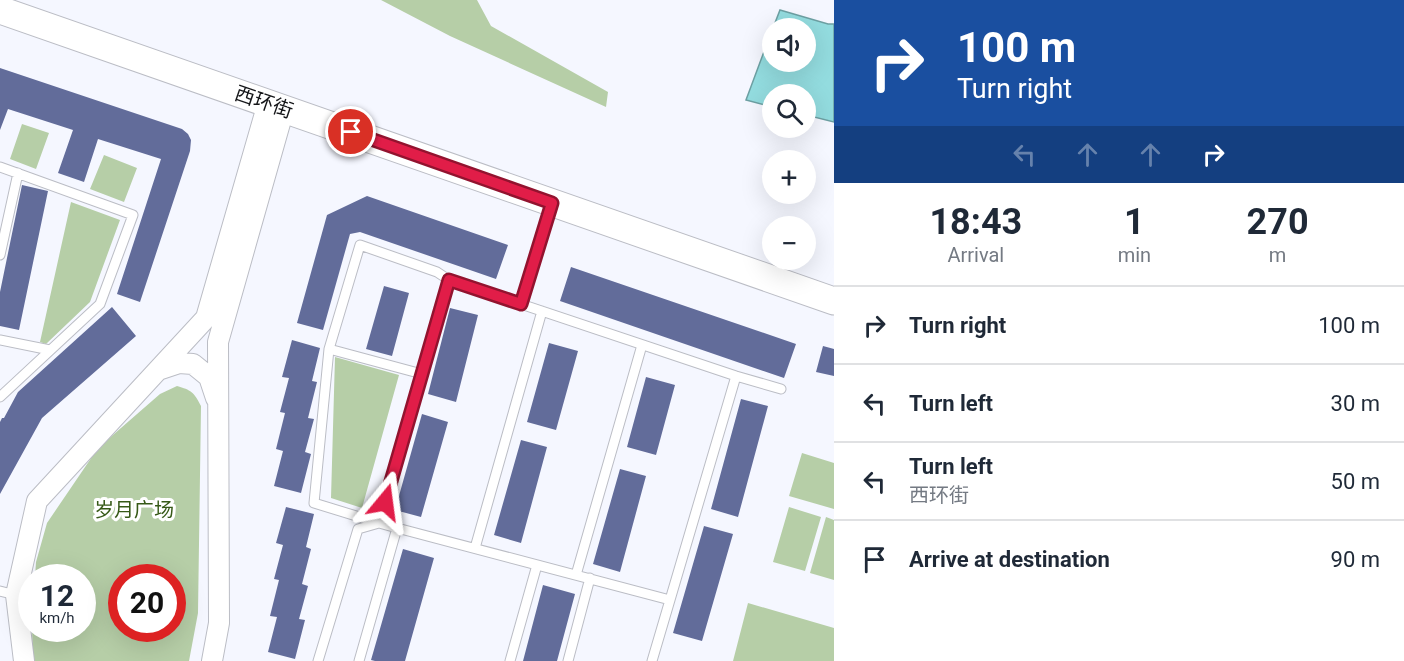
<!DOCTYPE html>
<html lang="en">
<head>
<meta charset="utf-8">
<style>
	:root { --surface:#fff; --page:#f6f6f7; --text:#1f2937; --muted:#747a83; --line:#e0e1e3 }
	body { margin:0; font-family:Roboto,"Noto Sans SC",sans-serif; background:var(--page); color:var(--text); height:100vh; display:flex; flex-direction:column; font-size:22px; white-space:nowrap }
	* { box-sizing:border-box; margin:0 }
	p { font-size:20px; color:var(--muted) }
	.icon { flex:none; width:33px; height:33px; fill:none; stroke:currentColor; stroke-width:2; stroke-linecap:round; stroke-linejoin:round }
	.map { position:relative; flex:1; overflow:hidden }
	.sheet { display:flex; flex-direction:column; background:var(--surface); width:570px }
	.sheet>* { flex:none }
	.banner { background:#1a4fa0; color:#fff; overflow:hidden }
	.controls { position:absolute; left:762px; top:18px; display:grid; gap:12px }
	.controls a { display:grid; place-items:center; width:54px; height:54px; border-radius:50%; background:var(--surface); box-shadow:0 6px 24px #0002; font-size:30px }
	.speed { position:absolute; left:18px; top:564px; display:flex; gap:12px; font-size:30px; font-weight:700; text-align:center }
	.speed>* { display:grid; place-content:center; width:78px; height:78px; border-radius:50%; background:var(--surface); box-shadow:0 6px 24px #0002; line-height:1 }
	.speed small { font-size:15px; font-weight:400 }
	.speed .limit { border:9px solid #d22; background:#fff; color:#111 }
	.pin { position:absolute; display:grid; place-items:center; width:51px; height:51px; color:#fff; margin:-26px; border:3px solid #fff; border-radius:50%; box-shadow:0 2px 6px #0007 }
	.me { position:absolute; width:66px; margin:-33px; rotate:16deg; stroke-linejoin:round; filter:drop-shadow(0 0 4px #0008) }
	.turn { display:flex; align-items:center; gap:21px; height:126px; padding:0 24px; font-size:27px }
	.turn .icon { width:78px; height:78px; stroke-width:2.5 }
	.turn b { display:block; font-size:42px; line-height:51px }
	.lanes { display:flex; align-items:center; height:57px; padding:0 24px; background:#0003; justify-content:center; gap:30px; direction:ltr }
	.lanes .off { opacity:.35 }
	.eta { display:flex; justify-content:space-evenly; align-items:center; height:102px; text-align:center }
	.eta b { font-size:36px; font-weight:700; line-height:42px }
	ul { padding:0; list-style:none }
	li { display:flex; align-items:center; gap:18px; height:78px; padding:0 24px; border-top:2px solid var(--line) }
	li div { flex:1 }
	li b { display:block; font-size:22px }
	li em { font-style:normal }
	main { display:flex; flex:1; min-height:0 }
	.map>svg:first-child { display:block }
</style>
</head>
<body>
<main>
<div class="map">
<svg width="834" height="661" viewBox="0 0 834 661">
	<rect width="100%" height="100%" fill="#f5f7ff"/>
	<path fill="#b6cea7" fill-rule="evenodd" d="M381,0H477L491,26L608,92L606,107L450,36Z
		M22,124L49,133L36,169L10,159Z
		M104,155L137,168L124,202L90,189Z
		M71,202L120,220L90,302L46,344L40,342Z
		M335,357L399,375L362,508L331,498Z
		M177,386C191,390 194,392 201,406L198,613L189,661H33L32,629L82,628V578L35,577L36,562L47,523L98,448L160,394ZM122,578H172V628H122Z
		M802,453L834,463V509L789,496Z
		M789,507L821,517L805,571L773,562Z
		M826,517L834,520V580L810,573Z
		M748,603L834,628V661H733Z"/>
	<path fill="#93dcdf" stroke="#6da0a3" stroke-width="1.5" d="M780,10L828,24H834V122L806,115V94H772V107L746,100L772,30V62H806V28H773Z"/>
	<path fill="#626c9a" d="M0,68L182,129L188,134L191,140L190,151L140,302L117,294L161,159L98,139L84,182L58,173L73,130L8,109L0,130Z
		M22,185L48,191L19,330L0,326V292Z
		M367,196L508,245L496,279L360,232L350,234L323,330L297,323L327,215Z
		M571,267L796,344L784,378L560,301Z
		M384,286L409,293L392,356L366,349Z
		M112,307L136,336L42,418L0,494V422L2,418H4L18,392Z
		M450,308L478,315L456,402L428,394Z
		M292,340L320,348L312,381L317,382L308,418L314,419L305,452L311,454L301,493L274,486L283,451L276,449L285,413L280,412L289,378L282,377Z
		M549,343L578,351L556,430L527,422Z
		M823,346L834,349V376L816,372Z
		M646,377L675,385L656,455L627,447Z
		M741,399L768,406L738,517L711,509Z
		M422,414L448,422L421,517L395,510Z
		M521,440L547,447L521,543L494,535Z
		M620,469L646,476L620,572L593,564Z
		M286,507L314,514L306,547L311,549L302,584L308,586L299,619L305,620L295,659L268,652L277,617L270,616L279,580L274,579L283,545L276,543Z
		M704,526L733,534L702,641L673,633Z
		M403,549L434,558L405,661H375L371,660Z
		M543,585L575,594L557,661H523Z"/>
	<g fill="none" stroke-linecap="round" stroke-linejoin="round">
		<defs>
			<path id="lane" d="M0,167L133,215L100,304L0,397
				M0,255L18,173
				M521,304L551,205
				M0,340L50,350
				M329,349L422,374
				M379,523L314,503L329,349L360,245L437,272L449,280
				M397,528L670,600
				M475,548L542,311
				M576,575L642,345
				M0,591L16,595
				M318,661L358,529L379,523
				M359,661L397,528L379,523L449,280L736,376L781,389
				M510,661L537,565
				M568,661L590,578
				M652,661L736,376"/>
			<path id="street" d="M158,370L179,363L193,364L209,377L216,398
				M24,661L16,595L37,501L206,318L268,103
				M212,661L219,623L218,342L284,109"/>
			<path id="secondary" d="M0,10L834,301"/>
		</defs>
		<use href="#lane" stroke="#bbbdc5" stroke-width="11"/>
		<use href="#street" stroke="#bbbdc5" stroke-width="22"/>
		<use href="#secondary" stroke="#bbbdc5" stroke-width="29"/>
		<use href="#lane" stroke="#fff" stroke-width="9"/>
		<use href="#street" stroke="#fff" stroke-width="20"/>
		<use href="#secondary" stroke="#fff" stroke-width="27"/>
	</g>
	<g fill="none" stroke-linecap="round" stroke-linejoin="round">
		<defs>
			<path id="route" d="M351,132L552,203L521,304L449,280L385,502"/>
		</defs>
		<use href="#route" stroke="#92132f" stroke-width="15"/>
		<use href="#route" stroke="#e11d48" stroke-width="10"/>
	</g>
	<g text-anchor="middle" stroke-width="6" stroke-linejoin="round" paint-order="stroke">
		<g font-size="20" fill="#141518" stroke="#fff">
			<text transform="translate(264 102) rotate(19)" y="7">西环街</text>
		</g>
		<g font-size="20" fill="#365917" stroke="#fff">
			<text x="134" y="517">岁月广场</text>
		</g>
	</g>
</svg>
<div class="controls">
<a><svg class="icon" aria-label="sound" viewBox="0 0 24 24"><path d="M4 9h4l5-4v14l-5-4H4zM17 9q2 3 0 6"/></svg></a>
<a><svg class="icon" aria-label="search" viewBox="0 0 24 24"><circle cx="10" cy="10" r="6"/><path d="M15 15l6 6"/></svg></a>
<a>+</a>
<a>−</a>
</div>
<div class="speed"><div>12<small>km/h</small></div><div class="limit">20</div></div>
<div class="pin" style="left:351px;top:132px;background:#d93025"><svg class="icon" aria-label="arrive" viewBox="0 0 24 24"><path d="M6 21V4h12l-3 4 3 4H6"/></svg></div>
<svg class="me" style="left:385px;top:502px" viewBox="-20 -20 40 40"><path d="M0-17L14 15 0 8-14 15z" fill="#e11d48" stroke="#fff" stroke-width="4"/></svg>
</div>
<section class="sheet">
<div class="banner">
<div class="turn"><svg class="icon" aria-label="right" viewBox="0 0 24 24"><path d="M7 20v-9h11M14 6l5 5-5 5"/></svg><div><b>100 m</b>Turn right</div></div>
<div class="lanes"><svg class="icon off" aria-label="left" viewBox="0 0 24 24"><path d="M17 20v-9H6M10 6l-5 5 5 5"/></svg><svg class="icon off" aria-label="ahead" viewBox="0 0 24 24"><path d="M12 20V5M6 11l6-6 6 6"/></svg><svg class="icon off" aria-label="ahead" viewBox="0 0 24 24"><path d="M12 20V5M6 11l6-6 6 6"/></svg><svg class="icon" aria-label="right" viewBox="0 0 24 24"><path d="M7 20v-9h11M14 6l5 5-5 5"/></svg></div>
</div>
<div class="eta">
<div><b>18:43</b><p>Arrival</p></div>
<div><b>1</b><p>min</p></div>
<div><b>270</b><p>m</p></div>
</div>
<ul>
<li><svg class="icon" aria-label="right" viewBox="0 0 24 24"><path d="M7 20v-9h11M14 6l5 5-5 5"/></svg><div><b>Turn right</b></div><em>100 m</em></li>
<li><svg class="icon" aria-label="left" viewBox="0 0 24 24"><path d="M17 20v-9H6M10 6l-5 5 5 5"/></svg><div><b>Turn left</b></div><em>30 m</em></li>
<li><svg class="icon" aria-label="left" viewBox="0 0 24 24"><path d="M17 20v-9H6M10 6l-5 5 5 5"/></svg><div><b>Turn left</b><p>西环街</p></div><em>50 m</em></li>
<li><svg class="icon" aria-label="arrive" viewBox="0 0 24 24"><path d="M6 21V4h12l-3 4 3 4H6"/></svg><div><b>Arrive at destination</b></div><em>90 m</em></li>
</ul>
</section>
</main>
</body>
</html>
